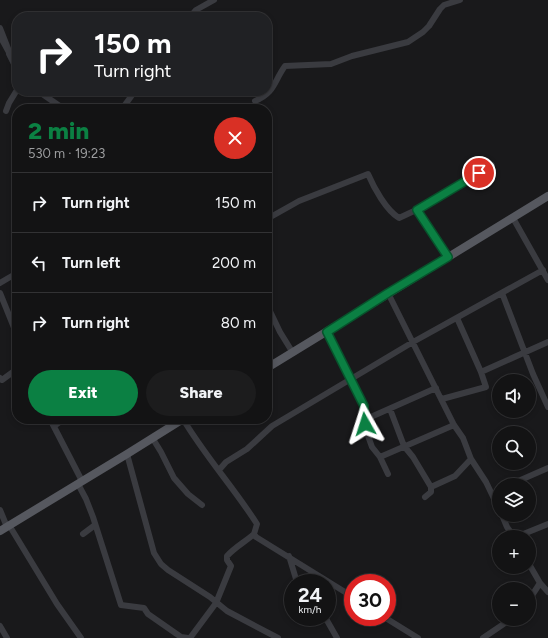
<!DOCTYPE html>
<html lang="en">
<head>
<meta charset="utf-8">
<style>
	:root { --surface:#131314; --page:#1c1c1d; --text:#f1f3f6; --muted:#9d9ea0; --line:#323234; --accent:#0b8043 }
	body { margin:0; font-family:Figtree,sans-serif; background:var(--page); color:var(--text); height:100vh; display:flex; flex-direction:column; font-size:15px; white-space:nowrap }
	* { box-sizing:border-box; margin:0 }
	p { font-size:13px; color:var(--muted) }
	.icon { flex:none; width:22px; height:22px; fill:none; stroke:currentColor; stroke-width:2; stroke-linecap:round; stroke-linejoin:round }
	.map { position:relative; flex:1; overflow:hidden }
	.sheet { position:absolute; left:12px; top:104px; width:260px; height:320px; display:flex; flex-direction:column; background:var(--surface); border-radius:16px; box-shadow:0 2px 6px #0003,0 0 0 1px var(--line) }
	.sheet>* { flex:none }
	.banner { position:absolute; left:12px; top:12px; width:260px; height:84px; border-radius:16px; box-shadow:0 2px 6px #0003,0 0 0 1px var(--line); background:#202124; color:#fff; overflow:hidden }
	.buttons { position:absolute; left:492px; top:374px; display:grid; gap:8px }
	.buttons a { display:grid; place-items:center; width:44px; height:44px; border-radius:50%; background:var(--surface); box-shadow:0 2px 6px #0003,0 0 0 1px var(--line); font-size:20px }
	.speed { position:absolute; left:284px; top:574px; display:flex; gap:8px; font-size:20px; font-weight:700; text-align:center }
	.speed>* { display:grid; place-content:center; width:52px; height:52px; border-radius:50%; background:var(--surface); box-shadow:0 2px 6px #0003,0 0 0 1px var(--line); line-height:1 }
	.speed small { font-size:10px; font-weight:400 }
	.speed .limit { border:6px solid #d22; background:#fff; color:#111 }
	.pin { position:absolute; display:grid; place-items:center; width:34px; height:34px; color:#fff; margin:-17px; border:2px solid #fff; border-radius:50%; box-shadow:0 1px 4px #0007 }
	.me { position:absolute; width:44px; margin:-22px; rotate:354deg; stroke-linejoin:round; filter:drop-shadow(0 0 3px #0008) }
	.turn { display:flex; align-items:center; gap:14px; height:84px; padding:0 16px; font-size:18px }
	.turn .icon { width:52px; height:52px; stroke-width:2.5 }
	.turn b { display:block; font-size:28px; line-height:34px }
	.round { display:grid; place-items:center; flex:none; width:42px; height:42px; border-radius:21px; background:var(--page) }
	.head { display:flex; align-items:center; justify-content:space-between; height:68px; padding:0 16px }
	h1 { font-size:24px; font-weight:800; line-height:30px; color:var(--accent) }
	.primary-button { display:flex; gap:8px; margin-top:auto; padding:8px 16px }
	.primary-button a { flex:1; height:46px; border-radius:24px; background:var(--accent); color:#fff; font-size:16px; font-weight:800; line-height:46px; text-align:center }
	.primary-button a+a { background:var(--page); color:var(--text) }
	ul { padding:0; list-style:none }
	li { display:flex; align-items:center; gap:12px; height:60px; padding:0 16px; border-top:1px solid var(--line) }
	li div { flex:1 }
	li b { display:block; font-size:15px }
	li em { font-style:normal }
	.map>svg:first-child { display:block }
</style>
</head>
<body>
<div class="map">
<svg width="548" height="638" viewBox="0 0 548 638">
	<rect width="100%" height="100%" fill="#19191b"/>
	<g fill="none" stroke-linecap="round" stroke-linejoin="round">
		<path stroke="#3a3b40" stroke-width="6" d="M190,17L196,10L214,0
			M0,28L11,56L0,36
			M9,54L17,70
			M38,91L64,109
			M255,101C275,93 274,81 285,66L331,64L352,56L408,42L423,32L429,26L440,9L444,5L460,0
			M122,109L135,91
			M6,111L9,103L17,90
			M417,210L448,257
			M513,218L548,280
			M267,219L299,201L368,174C374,188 386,210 399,218L429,204L492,165
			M0,283L17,273
			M0,293L17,335
			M388,293L454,425L463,438L471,459L486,482L499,509
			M502,293L533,374L548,407
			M267,305L280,332L293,353
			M327,332L351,378L364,406L365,424L367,433L372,447L380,457L388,474
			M481,372L548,342
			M0,378L2,380L17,369
			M442,399L486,387L481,372L457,318
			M390,409L404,446L413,457L431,487V492L425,497
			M50,419L82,481
			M183,419C205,456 234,488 257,524L254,534L256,537L353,597
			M364,420L436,388
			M54,426L64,419
			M153,439L161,452L174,478L188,494L202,505
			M127,454L154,553L161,564L168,570L210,597L227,611L278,638
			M380,457L454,425
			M219,470L226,462L247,449L272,426L413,342L543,270
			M78,484L86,499L93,517L121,605L144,608L148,614L181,637L188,638
			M509,485L548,468
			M431,487L455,476L471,459
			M0,510L7,527
			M502,515L507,527L514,537
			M9,525L57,604L81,638
			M83,534L95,525
			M516,537L548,524
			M289,556L296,579L301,583
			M529,564L540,583L548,592
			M529,600L540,583
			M325,617L337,638
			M384,617L418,638
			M0,626L7,638
			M190,638L216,603L231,566L227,560V556C235,547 245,542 254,534
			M483,638L511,619"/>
		<path stroke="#56585f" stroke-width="8" d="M267,368L548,196
			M0,531L127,454L183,419"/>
	</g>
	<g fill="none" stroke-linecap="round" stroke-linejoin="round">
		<defs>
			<path id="route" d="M365,424L364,406L327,332L388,293L448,257L417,210L479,173"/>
		</defs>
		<use href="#route" stroke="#07532c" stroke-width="10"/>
		<use href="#route" stroke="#0b8043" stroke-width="7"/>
	</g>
</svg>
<div class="buttons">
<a><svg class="icon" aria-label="sound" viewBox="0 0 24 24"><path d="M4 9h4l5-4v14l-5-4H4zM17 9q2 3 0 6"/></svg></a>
<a><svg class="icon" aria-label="search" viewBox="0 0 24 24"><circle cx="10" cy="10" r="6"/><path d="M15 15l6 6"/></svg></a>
<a><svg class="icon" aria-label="layers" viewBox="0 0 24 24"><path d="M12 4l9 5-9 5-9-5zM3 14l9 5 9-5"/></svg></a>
<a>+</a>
<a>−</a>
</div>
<div class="speed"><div>24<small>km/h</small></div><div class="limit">30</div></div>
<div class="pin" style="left:479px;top:173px;background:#d93025"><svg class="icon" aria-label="arrive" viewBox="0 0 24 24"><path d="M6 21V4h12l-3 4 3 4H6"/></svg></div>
<svg class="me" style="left:365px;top:424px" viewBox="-20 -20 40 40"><path d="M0-17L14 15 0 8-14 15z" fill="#0b8043" stroke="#fff" stroke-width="4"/></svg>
<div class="banner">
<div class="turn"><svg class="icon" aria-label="right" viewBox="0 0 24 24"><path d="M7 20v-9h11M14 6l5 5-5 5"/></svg><div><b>150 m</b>Turn right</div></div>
</div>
<section class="sheet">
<div class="head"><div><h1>2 min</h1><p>530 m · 19:23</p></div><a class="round" style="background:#d93025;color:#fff"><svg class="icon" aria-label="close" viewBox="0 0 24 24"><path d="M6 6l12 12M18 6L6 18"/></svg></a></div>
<ul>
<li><svg class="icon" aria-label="right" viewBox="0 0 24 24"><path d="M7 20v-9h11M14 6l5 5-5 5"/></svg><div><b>Turn right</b></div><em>150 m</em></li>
<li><svg class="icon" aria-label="left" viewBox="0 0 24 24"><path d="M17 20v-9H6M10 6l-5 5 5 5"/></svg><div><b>Turn left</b></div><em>200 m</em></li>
<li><svg class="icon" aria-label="right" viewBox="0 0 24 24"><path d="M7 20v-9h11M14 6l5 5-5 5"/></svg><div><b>Turn right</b></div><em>80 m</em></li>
</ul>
<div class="primary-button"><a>Exit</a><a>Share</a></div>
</section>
</div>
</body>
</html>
